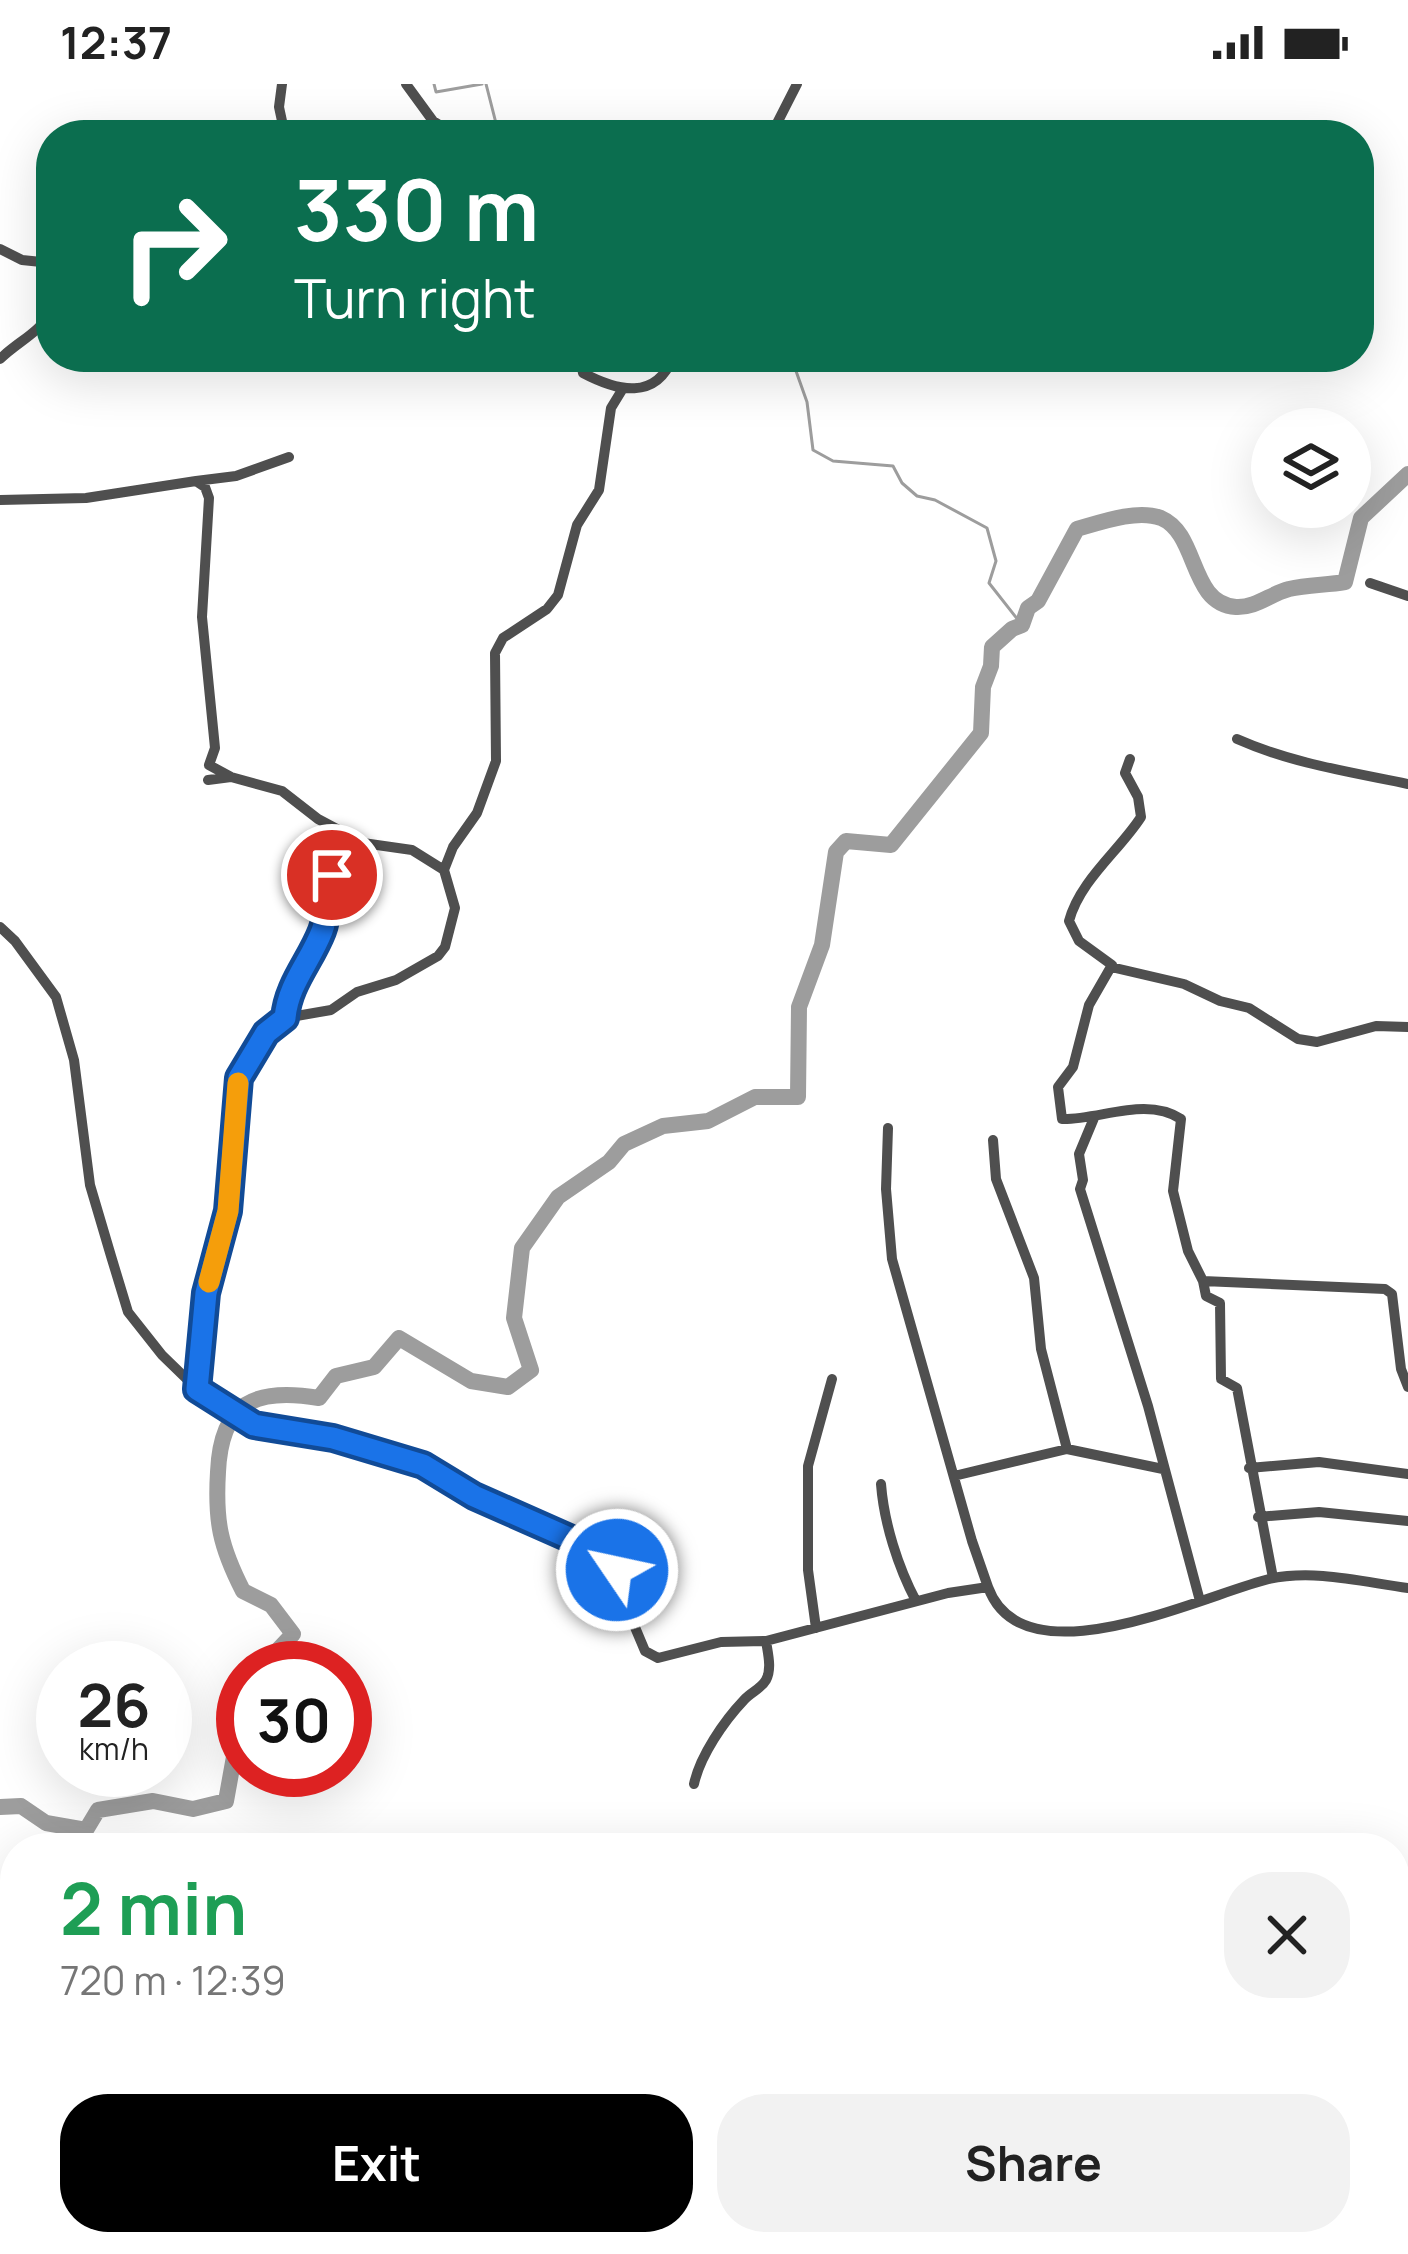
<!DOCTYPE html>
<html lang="en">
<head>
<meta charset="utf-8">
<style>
	:root { --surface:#fff; --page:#f2f2f2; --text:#222; --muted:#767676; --accent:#000 }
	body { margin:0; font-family:Manrope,sans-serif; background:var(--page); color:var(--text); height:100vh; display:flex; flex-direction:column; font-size:45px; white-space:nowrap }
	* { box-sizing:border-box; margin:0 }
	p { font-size:39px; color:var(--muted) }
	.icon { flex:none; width:66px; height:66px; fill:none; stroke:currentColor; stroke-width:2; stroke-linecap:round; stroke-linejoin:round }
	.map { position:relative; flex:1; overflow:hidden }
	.details { position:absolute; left:0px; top:1749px; width:1410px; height:423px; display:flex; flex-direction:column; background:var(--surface); border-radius:48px 48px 0 0; box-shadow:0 12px 48px #0002 }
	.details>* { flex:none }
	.banner { position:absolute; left:36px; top:36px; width:1338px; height:252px; border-radius:48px; box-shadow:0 12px 48px #0002; background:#0b6e4f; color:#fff; overflow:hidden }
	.buttons { position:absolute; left:1251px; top:324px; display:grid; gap:24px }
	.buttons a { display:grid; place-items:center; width:120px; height:120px; border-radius:50%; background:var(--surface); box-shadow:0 12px 48px #0002; font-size:60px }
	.speed { position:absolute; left:36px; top:1557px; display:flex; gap:24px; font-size:60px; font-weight:700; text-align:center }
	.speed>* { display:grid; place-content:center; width:156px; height:156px; border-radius:50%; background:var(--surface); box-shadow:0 12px 48px #0002; line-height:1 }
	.speed small { font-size:30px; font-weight:400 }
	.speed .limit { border:18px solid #d22; background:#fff; color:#111 }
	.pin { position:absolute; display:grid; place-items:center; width:102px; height:102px; color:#fff; margin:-51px; border:6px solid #fff; border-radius:50%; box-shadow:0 3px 12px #0007 }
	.me { position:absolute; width:132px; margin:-66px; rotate:304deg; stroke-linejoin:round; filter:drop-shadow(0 0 9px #0008) }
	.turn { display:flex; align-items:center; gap:42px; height:252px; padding:0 60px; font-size:54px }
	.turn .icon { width:156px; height:156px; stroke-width:2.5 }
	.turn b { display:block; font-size:84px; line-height:102px }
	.round { display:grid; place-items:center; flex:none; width:126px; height:126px; border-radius:48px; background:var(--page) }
	.head { display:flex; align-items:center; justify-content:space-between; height:204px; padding:0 60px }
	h1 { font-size:72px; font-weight:700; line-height:90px; color:#1e9e55 }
	.action { display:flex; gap:24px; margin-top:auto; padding:24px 60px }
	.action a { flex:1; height:138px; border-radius:48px; background:var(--accent); color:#fff; font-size:48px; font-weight:700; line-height:138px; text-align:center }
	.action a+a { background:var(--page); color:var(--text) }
	.status { display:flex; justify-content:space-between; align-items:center; height:84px; padding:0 60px; background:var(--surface); direction:ltr }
	.status svg { height:33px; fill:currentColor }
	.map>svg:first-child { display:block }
</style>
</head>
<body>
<div class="status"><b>12:37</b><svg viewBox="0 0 49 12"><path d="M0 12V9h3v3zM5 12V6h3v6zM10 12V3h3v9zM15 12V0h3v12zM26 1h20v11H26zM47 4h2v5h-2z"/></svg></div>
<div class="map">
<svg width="1408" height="2170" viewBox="0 0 1408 2170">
	<rect width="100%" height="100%" fill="#fff"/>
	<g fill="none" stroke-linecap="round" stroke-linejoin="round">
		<path stroke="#9d9d9d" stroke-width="3" d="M434,0L436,8L482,0
			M486,0L499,51
			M499,51L543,43L554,51
			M814,273L796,287L807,318L813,366L833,377L893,382L902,399L917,412L935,416L987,444L996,477L989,499L1022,541"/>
		<path stroke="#9d9d9d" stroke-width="16" d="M261,1584L293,1550L271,1521L243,1507C220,1462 215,1437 218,1388C221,1319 254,1303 319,1314L336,1292L374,1283L399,1254L471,1297L508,1303L531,1286L514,1234L522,1164L558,1113L609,1078L624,1060L663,1042L708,1037L755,1013H798L799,923L822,861L836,768L846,757L891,761L981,649L983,603L991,582L992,563L1012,545L1022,541L1028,524L1038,517L1077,445C1101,438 1137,425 1161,434C1199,450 1189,520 1236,523C1256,524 1270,510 1289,505C1307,501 1327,501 1345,498L1361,434L1408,390
			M0,1723L21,1722L46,1739L86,1746L98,1726L153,1717L193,1725L226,1717L243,1623"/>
		<path stroke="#4f4f4f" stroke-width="10" d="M282,0L279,23L285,51
			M406,0L433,37L456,51
			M771,51L797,0
			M0,165L22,176L51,179
			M580,273L583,289C617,307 656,317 673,273
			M0,275C17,258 41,248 51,227
			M196,397L236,392L289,373
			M0,416L86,414L196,397L205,403L209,414L202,533L215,664L209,681L231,693L282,707L318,735L363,759L412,766L444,786
			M1370,499L1408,512
			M1237,655C1291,679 1350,688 1408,700
			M1130,675L1125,689L1138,713L1141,733C1120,766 1080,796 1069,837L1079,857L1112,881L1089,921L1073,983L1058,1003L1062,1035C1100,1036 1146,1012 1181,1035L1173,1107L1188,1167L1203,1197L1206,1212L1220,1219L1221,1295L1237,1304L1273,1494
			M208,696L231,693
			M0,843L15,857L56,913L74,976L90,1101L111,1172L128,1228L162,1271L197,1305L254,1341L333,1354L405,1374L474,1412L594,1465L617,1486L629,1529L645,1567L658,1574L721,1558L766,1557L948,1509L988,1503C1023,1600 1203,1511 1269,1495C1314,1485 1363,1498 1408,1504
			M1111,883L1184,900L1220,917L1249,924L1298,955L1317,958L1376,942L1408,943
			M285,934L287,918L327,833V807L332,792L358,756
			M1094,1034L1079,1070L1083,1096L1080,1105L1148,1322L1200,1517
			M888,1044L886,1105L892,1175L972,1457L988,1503
			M993,1056L996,1095L1034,1194L1041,1265L1067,1365
			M1203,1197L1385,1205L1392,1210L1401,1285L1408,1303
			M197,1305L205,1209L228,1127L239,994L266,949L285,934L331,926L357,908L396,896L438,872L445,863L455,824L444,786L453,763L477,729L496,677L495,569L503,554L547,525L558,511L577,441L599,406L611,324L622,306
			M1249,1384L1319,1378L1408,1390
			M954,1392L1067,1365L1163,1385
			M881,1400C884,1439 898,1483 916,1517
			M1258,1433L1319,1428L1408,1437
			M816,1544L808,1486V1382L832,1295
			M694,1700C700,1672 724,1637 744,1616C751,1608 761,1605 766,1596C772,1585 768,1570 766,1557
			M1395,2031L1408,2049
			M728,2157L733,2170"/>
	</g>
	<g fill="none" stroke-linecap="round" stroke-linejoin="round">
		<defs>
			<path id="route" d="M332,791C326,810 329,829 322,847C310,878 288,900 285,934L266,949L239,994L228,1127L206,1209L197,1305L254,1341L333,1354L423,1381L474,1412L594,1465L617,1486"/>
		</defs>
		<use href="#route" stroke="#114b97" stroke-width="30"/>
		<use href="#route" stroke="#1a73e8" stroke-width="21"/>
		<path stroke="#f59e0b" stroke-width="21" d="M209,1198L228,1127L238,999"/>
	</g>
</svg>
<div class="buttons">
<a><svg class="icon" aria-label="layers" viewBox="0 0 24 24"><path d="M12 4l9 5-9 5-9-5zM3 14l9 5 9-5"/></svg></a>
</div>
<div class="speed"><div>26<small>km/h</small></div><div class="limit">30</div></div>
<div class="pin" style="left:332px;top:791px;background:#d93025"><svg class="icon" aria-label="arrive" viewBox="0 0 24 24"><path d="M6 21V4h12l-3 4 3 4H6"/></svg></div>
<svg class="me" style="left:617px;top:1486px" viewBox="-20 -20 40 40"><circle r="17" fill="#1a73e8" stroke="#fff" stroke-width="3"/><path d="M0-11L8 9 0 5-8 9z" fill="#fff"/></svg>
<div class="banner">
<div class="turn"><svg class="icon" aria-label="right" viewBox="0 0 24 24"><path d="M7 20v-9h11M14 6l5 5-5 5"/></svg><div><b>330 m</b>Turn right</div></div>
</div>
<section class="details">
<div class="head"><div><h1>2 min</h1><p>720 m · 12:39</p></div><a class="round"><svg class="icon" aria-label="close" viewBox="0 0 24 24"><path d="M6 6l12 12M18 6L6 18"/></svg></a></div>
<div class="action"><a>Exit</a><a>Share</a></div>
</section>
</div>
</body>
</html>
